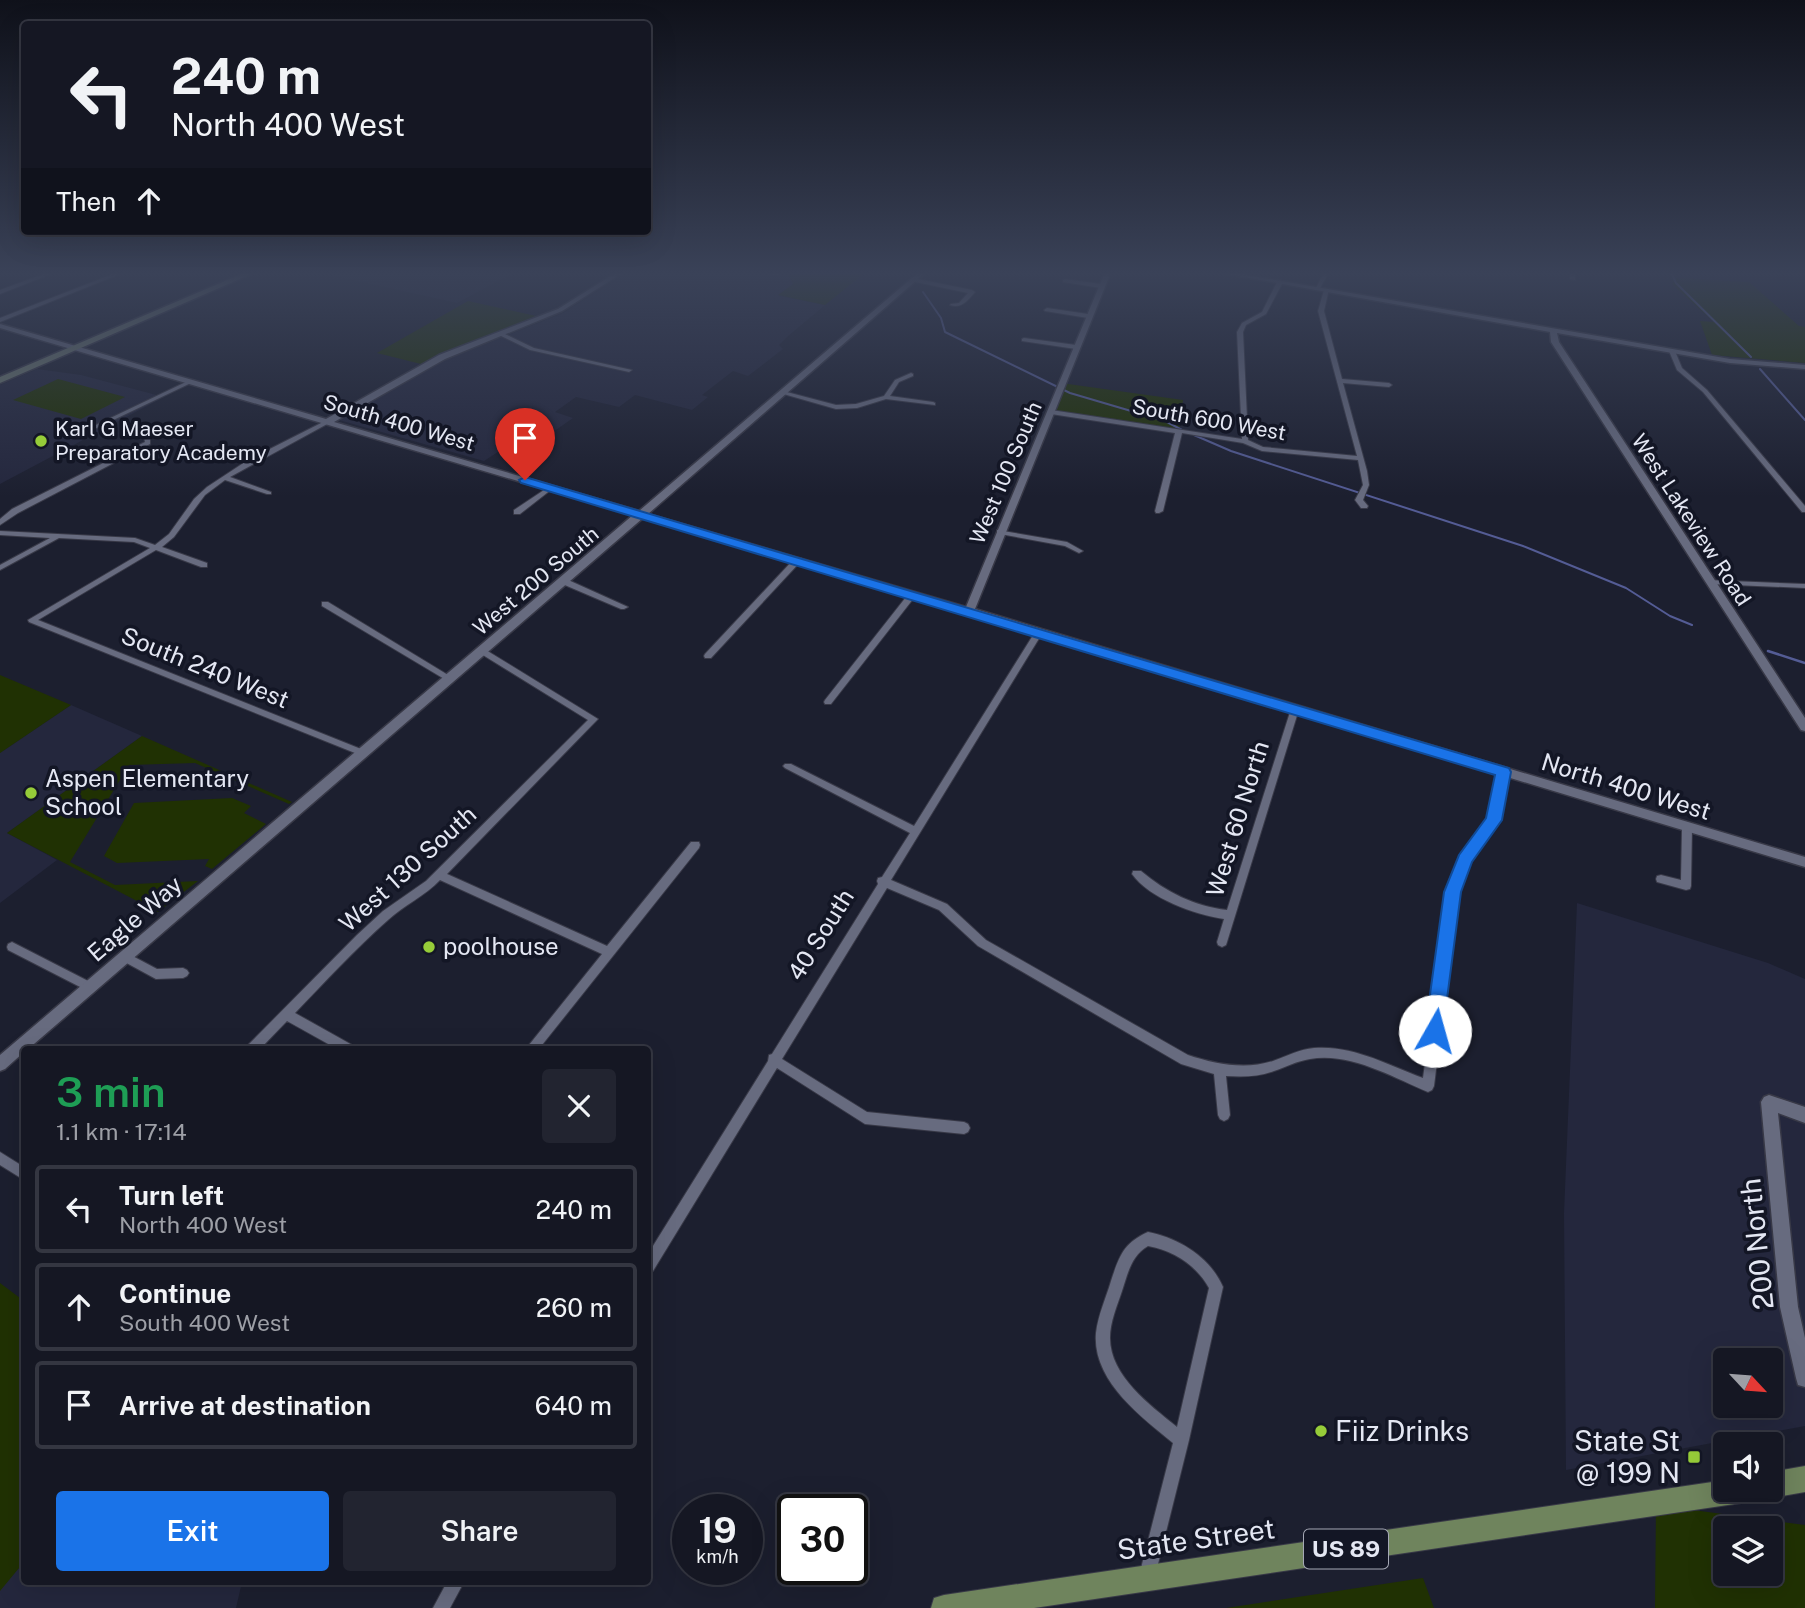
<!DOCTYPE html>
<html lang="en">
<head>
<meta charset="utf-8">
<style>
	:root { --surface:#151723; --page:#222430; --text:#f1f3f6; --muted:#9d9fa6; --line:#343641; --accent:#1a73e8 }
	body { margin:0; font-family:"Public Sans",sans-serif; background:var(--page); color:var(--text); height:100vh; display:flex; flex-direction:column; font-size:26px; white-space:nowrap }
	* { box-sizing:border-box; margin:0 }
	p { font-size:23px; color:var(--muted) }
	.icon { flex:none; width:38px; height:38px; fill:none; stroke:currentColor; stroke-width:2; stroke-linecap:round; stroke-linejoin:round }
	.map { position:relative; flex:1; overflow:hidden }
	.side { position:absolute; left:21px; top:1046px; width:630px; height:539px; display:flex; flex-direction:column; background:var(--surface); border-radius:7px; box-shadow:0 7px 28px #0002,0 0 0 2px var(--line) }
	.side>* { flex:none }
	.guide { position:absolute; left:21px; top:21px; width:630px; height:214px; border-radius:7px; box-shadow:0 7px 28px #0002,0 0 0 2px var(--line); background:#151723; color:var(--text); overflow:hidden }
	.needle { width:46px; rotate:116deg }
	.fabs { position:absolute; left:1713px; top:1348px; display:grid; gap:14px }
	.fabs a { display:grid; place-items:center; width:70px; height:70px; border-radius:7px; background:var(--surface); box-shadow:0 7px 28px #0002,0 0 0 2px var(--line); font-size:35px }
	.speed { position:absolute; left:672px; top:1494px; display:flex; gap:14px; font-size:35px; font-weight:700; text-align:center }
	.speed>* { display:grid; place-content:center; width:91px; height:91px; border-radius:50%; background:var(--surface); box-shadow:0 7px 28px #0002,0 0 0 2px var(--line); line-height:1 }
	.speed small { font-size:18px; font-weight:400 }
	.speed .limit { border:4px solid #111; border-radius:10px; background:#fff; color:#111 }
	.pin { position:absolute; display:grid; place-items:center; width:60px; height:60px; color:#fff; margin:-72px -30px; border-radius:50% 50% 50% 0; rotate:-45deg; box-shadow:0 0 7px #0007 }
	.pin .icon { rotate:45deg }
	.me { position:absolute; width:77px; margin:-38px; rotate:7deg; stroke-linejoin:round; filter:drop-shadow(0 0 5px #0008) }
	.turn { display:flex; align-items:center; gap:24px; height:147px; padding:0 35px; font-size:32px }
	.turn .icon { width:91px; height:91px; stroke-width:2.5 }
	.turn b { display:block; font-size:49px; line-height:60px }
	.then { display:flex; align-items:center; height:66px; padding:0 35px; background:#0003; gap:14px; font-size:26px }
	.round { display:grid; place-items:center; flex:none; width:74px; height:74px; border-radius:7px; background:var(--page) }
	.summary { display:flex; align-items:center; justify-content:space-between; height:119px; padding:0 35px }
	h1 { font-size:42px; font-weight:600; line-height:52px; color:#1e9e55 }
	.primary-button { display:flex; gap:14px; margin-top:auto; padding:14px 35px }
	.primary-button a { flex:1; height:80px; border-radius:7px; background:var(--accent); color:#fff; font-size:28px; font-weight:600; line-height:80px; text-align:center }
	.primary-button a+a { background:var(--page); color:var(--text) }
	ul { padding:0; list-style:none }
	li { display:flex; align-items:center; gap:21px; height:88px; margin:0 14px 10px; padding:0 21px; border:4px solid var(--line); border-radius:7px }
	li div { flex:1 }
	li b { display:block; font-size:26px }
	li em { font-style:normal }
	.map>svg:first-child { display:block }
</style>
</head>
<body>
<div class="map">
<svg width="1805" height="1608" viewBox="0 0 1805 1608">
	<rect width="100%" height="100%" fill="#1c1f2f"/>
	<path fill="#24273d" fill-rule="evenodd" d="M317,272H515L457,303Z
		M627,272H787L793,284L779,296L825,305L787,337L779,345L783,349L748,376L733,371L702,395L708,397L692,410L635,395L619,407L576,397L555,412L573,418L523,453L504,448L484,461L339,420L443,361L563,313Z
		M37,369L81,375L164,397L0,484V385Z
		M71,705L142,736L7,833L57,860L0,903V753Z
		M1577,903L1768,963L1805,979V1426L1566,1470L1564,1213ZM1726,1360H1771V1405H1726Z
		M24,1561V1582H242L236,1608H0V1590Z"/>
	<path fill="#203103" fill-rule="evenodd" d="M787,272H866L825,305L778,295L793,284Z
		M1677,278L1749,282L1799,326L1805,327V363L1712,355L1700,321L1714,322L1672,284Z
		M468,301L536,316L421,364L377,353Z
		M58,379L125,397L81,419L13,400Z
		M1061,383L1183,400L1179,431L1051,412Z
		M0,675L71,705L0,753Z
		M142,736L292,802L289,804L195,763L129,765L70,862L115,885L198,881L158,912L7,833Z
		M232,798L251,806L244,813L266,824L212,869L205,866L209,859L117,863L104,856L134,803Z
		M0,1283L24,1301V1562L0,1591Z
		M1656,1505L1805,1525V1608H1655ZM1726,1528H1771V1573H1726Z
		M1423,1578L1434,1608H1226Z"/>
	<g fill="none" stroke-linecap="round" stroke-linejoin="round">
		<path stroke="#545c95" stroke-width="2" d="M1671,272L1676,283L1751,357
			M923,292L941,318L945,332L1070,393L1165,421L1184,431
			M1760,369L1805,420
			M1194,435L1231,451L1523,546L1626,588L1670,616L1692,625"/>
		<path stroke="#545c95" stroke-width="2.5" d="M1768,651L1805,663"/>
		<defs>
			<path id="minor" d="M49,272H56L0,294V290Z
				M118,272H125L0,322V318Z
				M761,272H773L781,274L778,276Z
				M1324,272H1329L1319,290H1315Z
				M1570,272H1575V280L1570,279Z
				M913,278L972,290L975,292C968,300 962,309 950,305L951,304L959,303L968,293L911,281V279Z
				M1065,279L1101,284L1104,286L1101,288L1063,282V280Z
				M1280,280L1283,282L1266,314L1246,325L1243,332L1248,440L1263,447L1357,456L1318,311L1324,290L1329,289L1324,311L1342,379L1389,383L1392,385L1389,387L1343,383L1367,471L1369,485L1363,500L1368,506L1367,508H1361L1355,500L1363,485L1358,460L1262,451L1243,443L1182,433L1163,511L1159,513H1156L1155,511L1175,433L1051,414L1048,412L1051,410L1242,439L1237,332L1242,323L1262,312L1277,282Z
				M1047,308L1088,314L1091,316L1088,318L1045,311L1044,310Z
				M499,333H503L534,348L632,370L629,372L530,350L499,335Z
				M1024,338L1076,345L1079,347L1076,349L1022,341V339Z
				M1672,349L1675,351L1682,368L1707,390L1805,506V512H1802L1703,392L1677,370L1669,351Z
				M911,373L913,374V376L899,382L890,396L933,402L935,403V405L886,399L857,408L836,409L780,393L783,391L836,405L856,404L884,396L895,380Z
				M188,381L193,382L84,434L79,433Z
				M327,420L329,421V423L230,477L271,492V494H267L225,480L205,495L174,537L162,547L207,563V567H201L156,550L38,620L366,751L368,753L366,755H360L29,622L28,620L150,548L134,542L59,538L0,570V565L50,538L0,535V531L135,538L155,545L169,534L194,499L207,487L248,460Z
				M147,435L150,437V444L18,513L0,525V519L12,509L145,442L144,437Z
				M550,486L553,488L552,489L520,514H514V510Z
				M997,530L1067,542L1083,551L1079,553L1065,546L1000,534H997Z
				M795,558H801L802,560L711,658H705L704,656L705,654Z
				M560,579H566L628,607L624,609H621L560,583Z
				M1707,580L1805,584V588L1710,584L1706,582Z
				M910,592H913L917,594L831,704H825L824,702L825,700Z
				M322,602H328L453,678L452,680H446L322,606Z
				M1039,629L1043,632L891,880L947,904L986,940L1188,1055C1215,1064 1245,1070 1273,1061C1287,1056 1300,1049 1314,1048C1353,1045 1388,1065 1423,1078L1448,892L1461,857L1489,819L1499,772L1501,770H1507L1509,772L1499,820L1469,862L1458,892L1434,1086L1432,1090L1428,1092C1392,1077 1350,1052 1310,1059C1297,1061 1286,1067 1274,1071C1259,1077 1243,1077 1226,1076L1230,1115L1228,1119L1224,1121L1220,1119L1218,1115L1214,1074L1181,1064L978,946L939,910L887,888L782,1059L867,1112L964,1122L968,1124L970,1128L968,1132L964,1134L865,1124L777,1068L653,1271L648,1273V1254L768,1061L769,1055L772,1054L878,884L877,881L878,878L882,877L910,833L785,768L783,766L785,764H791L914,826L1035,632Z
				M481,647L598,719L447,874L607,946L691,842H699L700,845L699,848L538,1050H525L602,954L440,880C425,896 404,905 388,920C355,949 325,982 295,1013L354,1046L356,1050H339L287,1021L259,1050H245L247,1046L357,935L383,911L426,881L588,720L478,652L477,650L478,648Z
				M1295,706L1299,709L1227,942L1226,945L1222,947L1218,945L1217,942L1224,919C1194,914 1150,899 1132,874L1133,871H1141C1166,892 1194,906 1227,910L1291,709Z
				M1687,823L1690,824L1692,827L1691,886L1690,889L1686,890L1657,882L1656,879L1657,876L1661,875L1681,880L1682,827L1684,824Z
				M12,942L94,984L96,987L94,990L90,992L86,990L8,950L7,947L8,944Z
				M125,952L157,969L183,968L187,970L189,973L187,976L183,978L156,979L121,960L120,957L121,954Z
				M0,1152L24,1167V1180L0,1165Z
				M1148,1232C1179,1238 1210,1257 1223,1287L1189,1440L1155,1576L1153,1582L1147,1584L1141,1582L1139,1576L1173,1443C1140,1416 1092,1380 1096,1333C1098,1315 1106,1298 1111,1281C1119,1257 1123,1243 1148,1232ZM1148,1246C1173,1250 1197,1266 1209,1288L1177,1427C1150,1405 1110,1376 1110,1338C1110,1322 1117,1306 1122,1291C1128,1273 1131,1256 1148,1246Z
				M447,1582H464L450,1608H433Z"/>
			<path id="tertiary" d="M617,272H624L562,311L445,359L334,422L639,511L919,272H926L648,514L966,607L1105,272H1111L975,609L1805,857V867L965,613L643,518L27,1050H24V1052L5,1069L0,1071V1055L633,515L0,328V324L326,419L439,355L558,309Z
				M1216,272H1229L1730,359L1805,365V369L1730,363L1557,333L1559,342L1805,718V731L1801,730L1551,342L1550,332Z
				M1769,1095L1805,1107V1123L1778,1113L1798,1307L1805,1338V1387L1798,1385L1796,1378L1780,1307L1761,1102L1764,1097Z"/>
			<path id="secondary" d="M246,272H256L0,383V377Z"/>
			<path id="primary" d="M1805,1466V1492L1771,1498L1762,1494L1760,1490L1757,1498L1748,1502L1034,1608H931L934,1598L944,1595L1726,1480V1489H1771V1472Z"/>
		</defs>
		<use href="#minor" stroke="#383947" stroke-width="2"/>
		<use href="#tertiary" stroke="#383947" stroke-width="3"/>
		<use href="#secondary" stroke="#383947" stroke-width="3"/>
		<use href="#primary" stroke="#383947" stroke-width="2"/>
		<use href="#minor" fill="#676b7f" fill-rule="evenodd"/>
		<use href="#tertiary" fill="#676b7f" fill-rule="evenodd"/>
		<use href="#secondary" fill="#6b776e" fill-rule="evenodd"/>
		<use href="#primary" fill="#6f845d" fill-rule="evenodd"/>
	</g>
	<linearGradient id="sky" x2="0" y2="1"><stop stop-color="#0f111a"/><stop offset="0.55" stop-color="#3a4258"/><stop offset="1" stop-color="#3a4258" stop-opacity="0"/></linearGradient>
	<rect width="1805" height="497" fill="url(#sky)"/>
	<path fill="#1a73e8" stroke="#114b97" stroke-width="2" d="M525,477L1509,768L1511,772L1502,820L1472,862L1461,892L1442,1037L1435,1039L1428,1037L1425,1031L1444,892L1459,855L1486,818L1495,775L521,483L519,480Z"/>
	<g fill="#96cc39" stroke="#131625" stroke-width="2.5">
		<circle cx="41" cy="441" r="7"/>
		<circle cx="31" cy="793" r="7"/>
		<circle cx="429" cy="947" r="7"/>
		<circle cx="1321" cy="1431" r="7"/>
		<rect x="1687" y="1450" width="14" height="14" rx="3.5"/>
	</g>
	<g text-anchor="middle" stroke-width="7" stroke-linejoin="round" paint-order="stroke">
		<g font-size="21" fill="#e4e7f3" stroke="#131625">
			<text transform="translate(1209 420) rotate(10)" y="7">South 600 West</text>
			<text transform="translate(399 423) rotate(16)" y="7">South 400 West</text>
			<text transform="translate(1006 473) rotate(-67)" y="7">West 100 South</text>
			<text transform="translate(1691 520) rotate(57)" y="7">West Lakeview Road</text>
			<text transform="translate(536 581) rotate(-40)" y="7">West 200 South</text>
		</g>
		<g font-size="21" fill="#e4e7f3" stroke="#131625" text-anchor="start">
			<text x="55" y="436">Karl G Maeser<tspan x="55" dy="24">Preparatory Academy</tspan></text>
		</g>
		<rect fill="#131625" stroke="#a5a8b5" stroke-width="2" x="1304" y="1529.5" width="84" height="39" rx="5"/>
		<g font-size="23" font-weight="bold" fill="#e4e7f3">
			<text x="1346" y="1557">US 89</text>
		</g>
		<g font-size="24" fill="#e4e7f3" stroke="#131625">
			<text transform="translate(205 668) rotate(22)" y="8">South 240 West</text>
			<text transform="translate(1626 787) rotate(17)" y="8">North 400 West</text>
			<text transform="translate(1238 819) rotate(-73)" y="8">West 60 North</text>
			<text transform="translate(408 869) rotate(-42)" y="8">West 130 South</text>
			<text transform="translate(135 919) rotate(-41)" y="8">Eagle Way</text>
			<text transform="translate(821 935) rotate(-58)" y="8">40 South</text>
		</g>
		<g font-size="24" fill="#e4e7f3" stroke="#131625" text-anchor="start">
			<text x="45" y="787">Aspen Elementary<tspan x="45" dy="28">School</tspan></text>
			<text x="443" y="955">poolhouse</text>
		</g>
		<g font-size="28" fill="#e4e7f3" stroke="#131625">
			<text transform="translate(1757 1244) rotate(-96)" y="10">200 North</text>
			<text transform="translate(1196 1539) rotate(-8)" y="10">State Street</text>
		</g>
		<g font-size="28" fill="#e4e7f3" stroke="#131625" text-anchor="start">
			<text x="1335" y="1441">Fiiz Drinks</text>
			<text x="1680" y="1451" text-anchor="end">State St<tspan x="1680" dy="32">@ 199 N</tspan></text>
		</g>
	</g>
</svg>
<div class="fabs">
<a><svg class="needle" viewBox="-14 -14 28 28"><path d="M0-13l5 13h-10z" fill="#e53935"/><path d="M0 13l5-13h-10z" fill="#9d9fa6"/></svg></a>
<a><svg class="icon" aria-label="sound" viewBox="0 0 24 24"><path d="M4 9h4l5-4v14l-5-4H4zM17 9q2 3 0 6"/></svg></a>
<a><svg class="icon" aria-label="layers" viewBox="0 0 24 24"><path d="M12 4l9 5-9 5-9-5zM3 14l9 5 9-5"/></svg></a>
</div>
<div class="speed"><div>19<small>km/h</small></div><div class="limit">30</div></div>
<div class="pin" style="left:525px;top:480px;background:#d93025"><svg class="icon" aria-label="arrive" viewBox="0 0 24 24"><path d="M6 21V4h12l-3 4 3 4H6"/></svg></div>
<svg class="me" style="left:1435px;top:1031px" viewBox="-20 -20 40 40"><circle r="19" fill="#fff"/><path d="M0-13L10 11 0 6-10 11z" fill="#1a73e8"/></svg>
<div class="guide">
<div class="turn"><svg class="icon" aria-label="left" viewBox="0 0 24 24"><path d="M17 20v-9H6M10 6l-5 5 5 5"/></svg><div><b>240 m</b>North 400 West</div></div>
<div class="then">Then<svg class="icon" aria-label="ahead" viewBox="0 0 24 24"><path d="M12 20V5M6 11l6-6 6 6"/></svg></div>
</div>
<section class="side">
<div class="summary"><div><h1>3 min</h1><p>1.1 km · 17:14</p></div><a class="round"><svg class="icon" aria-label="close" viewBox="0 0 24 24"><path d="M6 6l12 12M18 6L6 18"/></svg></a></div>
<ul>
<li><svg class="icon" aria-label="left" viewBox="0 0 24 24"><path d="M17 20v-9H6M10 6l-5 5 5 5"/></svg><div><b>Turn left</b><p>North 400 West</p></div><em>240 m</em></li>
<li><svg class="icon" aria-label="ahead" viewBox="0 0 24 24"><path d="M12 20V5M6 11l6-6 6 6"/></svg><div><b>Continue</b><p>South 400 West</p></div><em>260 m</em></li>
<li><svg class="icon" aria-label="arrive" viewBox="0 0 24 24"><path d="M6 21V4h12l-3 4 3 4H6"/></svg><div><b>Arrive at destination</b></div><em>640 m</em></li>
</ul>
<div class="primary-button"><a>Exit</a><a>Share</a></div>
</section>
</div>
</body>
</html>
